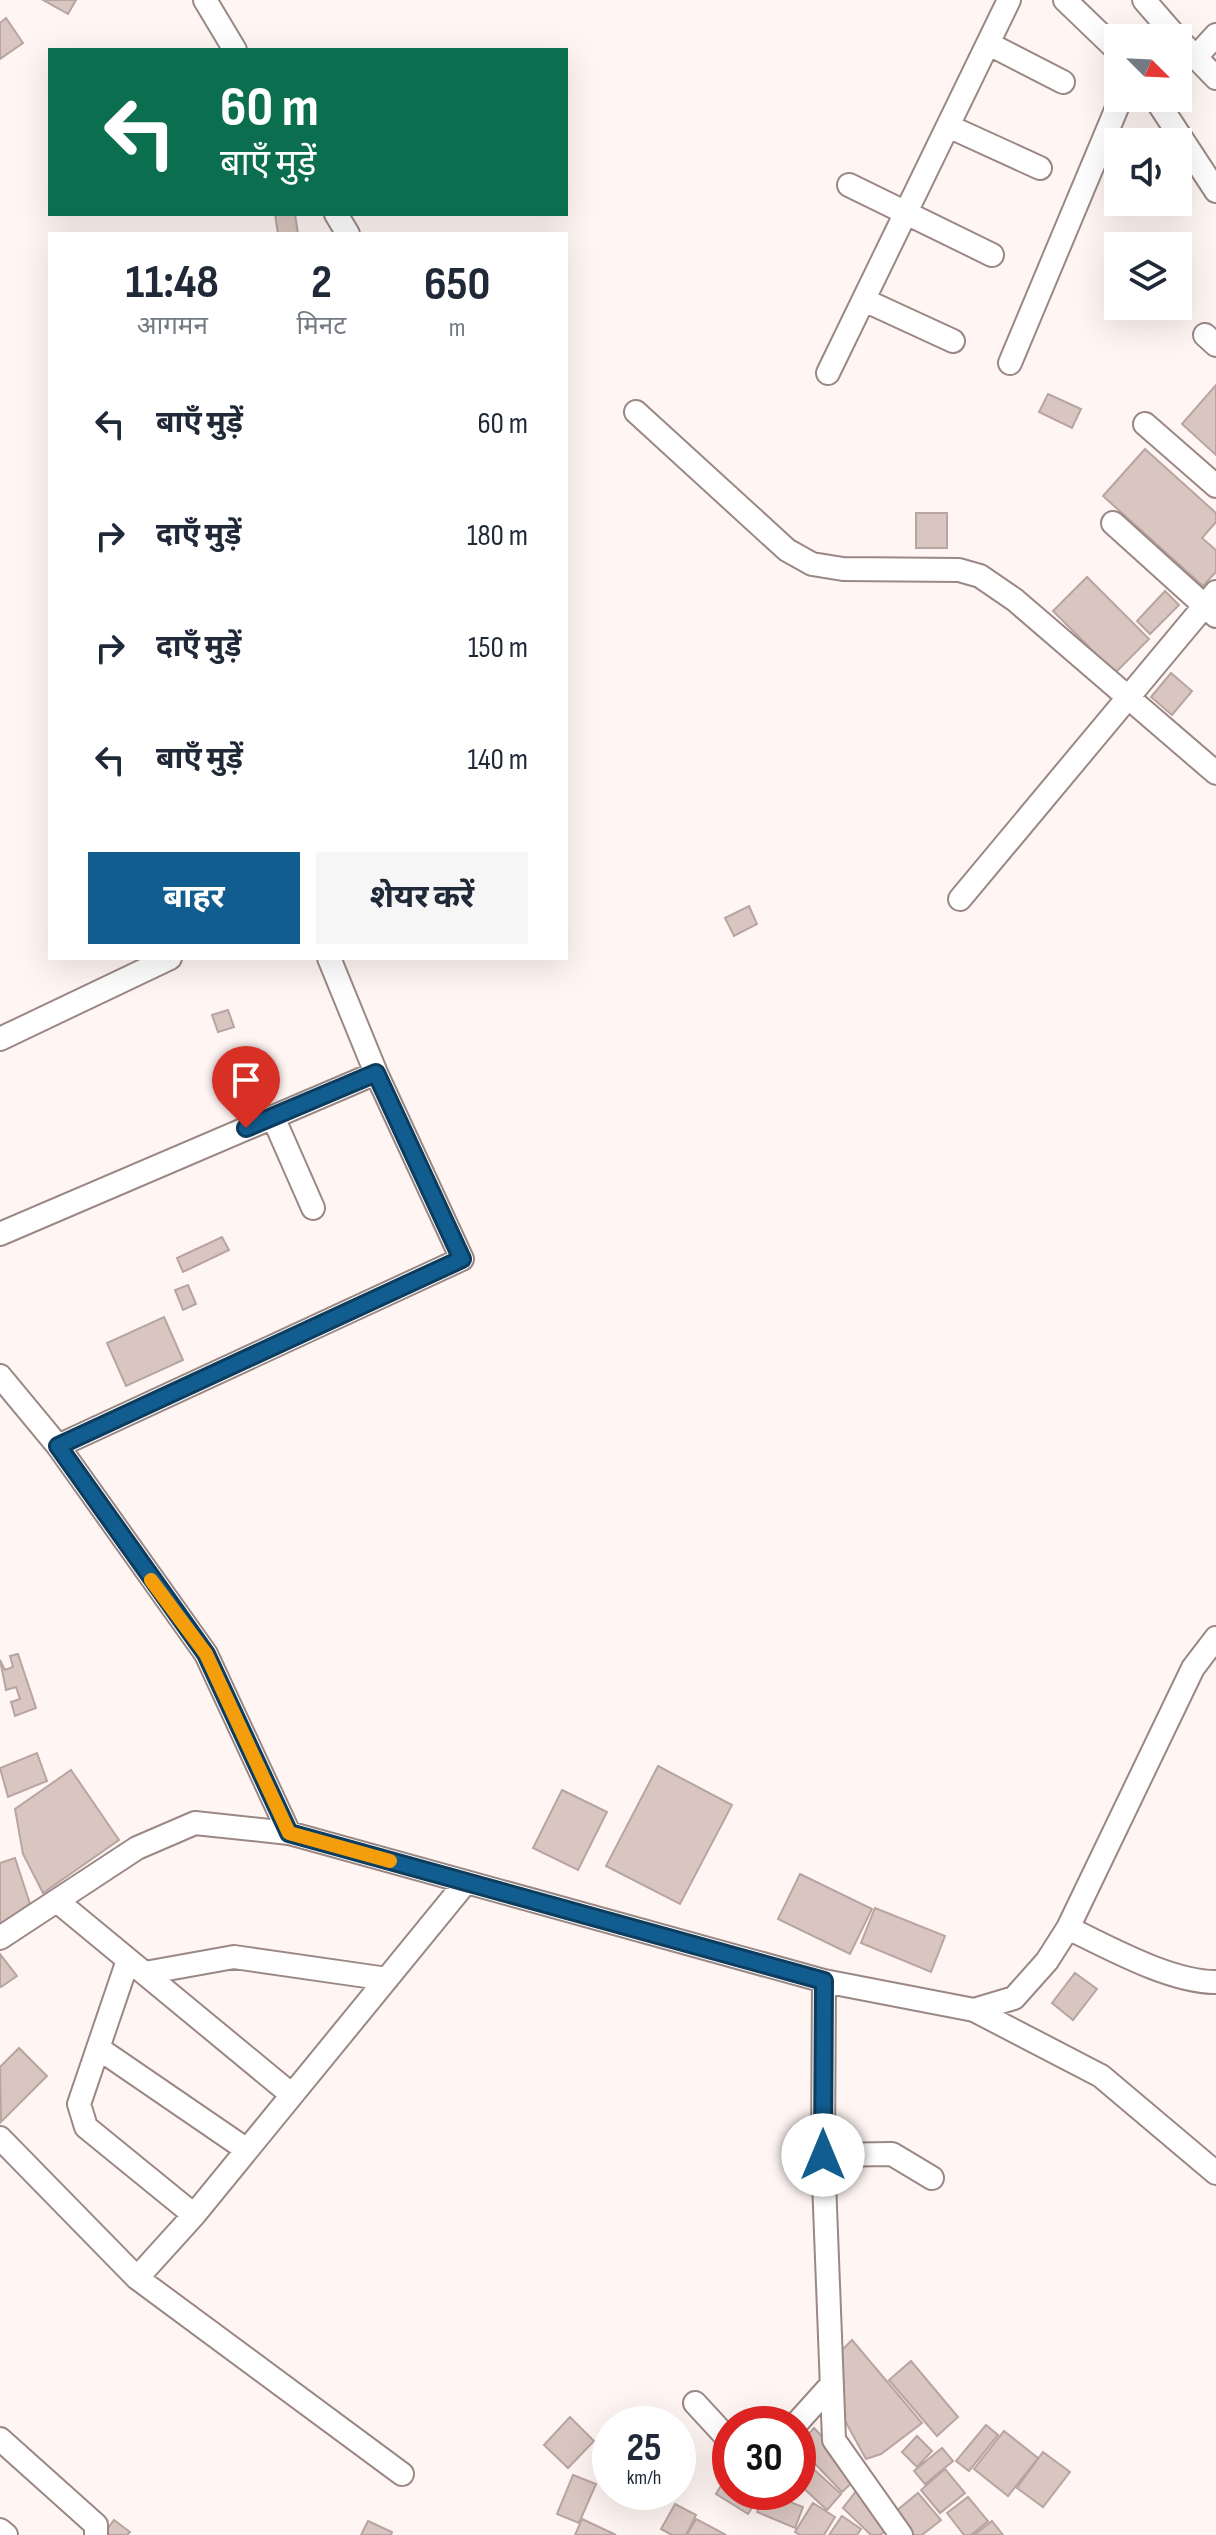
<!DOCTYPE html>
<html lang="hi">
<head>
<meta charset="utf-8">
<style>
	:root { --surface:#fff; --page:#f6f6f7; --text:#1f2937; --muted:#747a83; --accent:#125d90 }
	body { margin:0; font-family:"Sofia Sans Condensed","Noto Sans Devanagari",sans-serif; background:var(--page); color:var(--text); height:100vh; display:flex; flex-direction:column; font-size:30px; white-space:nowrap }
	* { box-sizing:border-box; margin:0 }
	p { font-size:26px; color:var(--muted) }
	.icon { flex:none; width:44px; height:44px; fill:none; stroke:currentColor; stroke-width:2; stroke-linecap:round; stroke-linejoin:round }
	.map { position:relative; flex:1; overflow:hidden }
	.details { position:absolute; left:48px; top:232px; width:520px; height:728px; display:flex; flex-direction:column; background:var(--surface); border-radius:0px; box-shadow:0 8px 32px #0002 }
	.details>* { flex:none }
	.banner { position:absolute; left:48px; top:48px; width:520px; height:168px; border-radius:0px; box-shadow:0 8px 32px #0002; background:#0b6e4f; color:#fff; overflow:hidden }
	.needle { width:52px; rotate:114deg }
	.controls { position:absolute; left:1104px; top:24px; display:grid; gap:16px }
	.controls a { display:grid; place-items:center; width:88px; height:88px; border-radius:0px; background:var(--surface); box-shadow:0 8px 32px #0002; font-size:40px }
	.speed { position:absolute; left:592px; top:2406px; display:flex; gap:16px; font-size:40px; font-weight:700; text-align:center }
	.speed>* { display:grid; place-content:center; width:104px; height:104px; border-radius:50%; background:var(--surface); box-shadow:0 8px 32px #0002; line-height:1 }
	.speed small { font-size:20px; font-weight:400 }
	.speed .limit { border:12px solid #d22; background:#fff; color:#111 }
	.pin { position:absolute; display:grid; place-items:center; width:68px; height:68px; color:#fff; margin:-82px -34px; border-radius:50% 50% 50% 0; rotate:-45deg; box-shadow:0 0 8px #0007 }
	.pin .icon { rotate:45deg }
	.me { position:absolute; width:88px; margin:-44px; rotate:0deg; stroke-linejoin:round; filter:drop-shadow(0 0 6px #0008) }
	.turn { display:flex; align-items:center; gap:28px; height:168px; padding:0 40px; font-size:36px }
	.turn .icon { width:104px; height:104px; stroke-width:2.5 }
	.turn b { display:block; font-size:56px; line-height:68px }
	.eta { display:flex; justify-content:space-evenly; align-items:center; height:136px; text-align:center }
	.eta b { font-size:48px; font-weight:700; line-height:56px }
	.cta { display:flex; gap:16px; margin-top:auto; padding:16px 40px }
	.cta a { flex:1; height:92px; border-radius:0px; background:var(--accent); color:#fff; font-size:32px; font-weight:700; line-height:92px; text-align:center }
	.cta a+a { background:var(--page); color:var(--text) }
	ul { padding:0; list-style:none }
	li { display:flex; align-items:center; gap:24px; height:112px; padding:0 40px }
	li div { flex:1 }
	li b { display:block; font-size:30px }
	li em { font-style:normal }
	.map>svg:first-child { display:block }
</style>
</head>
<body>
<div class="map">
<svg width="1216" height="2535" viewBox="0 0 1216 2535">
	<rect width="100%" height="100%" fill="#fff6f4"/>
	<path fill="#dac6c1" stroke="#b8a4a0" stroke-width="2" d="M43,0H76L68,14Z
		M6,18L23,43L0,59V23Z
		M275,214H295L298,234H278Z
		M1216,385V455L1182,424Z
		M1048,394L1081,409L1072,428L1039,412Z
		M1145,449L1216,513V522L1202,538L1216,550V572L1203,586L1103,496Z
		M916,513H947V548H916Z
		M1087,577L1149,639L1115,673L1053,611Z
		M1165,591L1179,605L1150,634L1137,621Z
		M1171,673L1192,691L1172,715L1151,697Z
		M749,906L757,924L734,936L725,918Z
		M228,1010L234,1027L218,1032L212,1015Z
		M222,1237L229,1250L183,1272L177,1258Z
		M188,1285L196,1304L183,1310L175,1290Z
		M164,1317L183,1360L126,1386L107,1343Z
		M18,1654L36,1708L15,1716L11,1702L20,1699L16,1687L6,1690L0,1660L5,1670L13,1667L10,1656Z
		M37,1753L47,1781L8,1797L0,1768Z
		M658,1766L732,1805L680,1904L606,1866Z
		M71,1770L119,1840L43,1893L23,1854L15,1809Z
		M562,1790L607,1812L578,1870L533,1848Z
		M15,1858L33,1913L0,1923V1863Z
		M800,1874L872,1909L850,1954L778,1919Z
		M875,1908L945,1936L931,1972L861,1943Z
		M0,1954L17,1976L1,1987L0,1986Z
		M1075,1973L1097,1989L1073,2020L1052,2003Z
		M19,2048L47,2076L1,2122L0,2067Z
		M852,2340L922,2423L881,2454L866,2459L838,2408L833,2359Z
		M911,2361L958,2417L937,2436L889,2380Z
		M570,2417L594,2441L568,2468L544,2445Z
		M986,2425L998,2435L969,2471L956,2461Z
		M814,2428L859,2476L842,2492L798,2446Z
		M1004,2431L1038,2458L1008,2496L974,2469Z
		M917,2436L932,2451L917,2467L902,2452Z
		M942,2448L953,2461L925,2484L914,2471Z
		M1043,2452L1070,2472L1043,2507L1017,2488Z
		M798,2455L841,2494L827,2510L798,2483Z
		M945,2469L965,2493L940,2513L921,2490Z
		M729,2472L730,2492H762L748,2514L716,2494Z
		M573,2475L596,2484L579,2523L557,2514Z
		M861,2485L892,2526L880,2535H871L843,2508Z
		M765,2492L803,2507L795,2528L757,2512Z
		M918,2493L941,2520L922,2535H904L889,2517Z
		M968,2497L988,2521L971,2535H964L947,2513Z
		M813,2503L835,2517L824,2535H800L795,2532Z
		M675,2504L696,2515L686,2535H672L661,2529Z
		M842,2516L861,2529L857,2535H829Z
		M582,2519L616,2535H575Z
		M696,2519L726,2535H687Z
		M114,2520L130,2532L127,2535H103Z
		M368,2521L392,2532L391,2535H361Z
		M992,2521L1003,2535H974Z"/>
	<g fill="none" stroke-linecap="round" stroke-linejoin="round">
		<defs>
			<path id="street" d="M205,0L235,50
				M1065,0L1118,51
				M1144,0L1177,38
				M1178,39L1216,78
				M989,44L1063,82
				M1195,58L1216,35
				M1155,98L1216,191
				M948,126L1040,168
				M849,185L992,255
				M336,214L348,234
				M864,300L953,341
				M1205,335L1216,345
				M1010,363L1121,98
				M828,373L1009,0
				M636,412L787,550L812,564L843,569L959,570L980,576L1015,600L1216,773
				M1145,424L1216,486
				M1113,523L1216,616
				M960,899L1216,592
				M0,1039L170,958
				M273,1117L313,1208
				M0,1234L376,1073
				M0,1376L58,1446L206,1654L289,1833
				M58,1446L462,1259L376,1073L329,958
				M57,1901L292,2095
				M1068,1928C1110,1948 1170,1982 1216,1982
				M0,1938L137,1848L195,1823L289,1833L824,1981L974,2010L1014,1998L1047,1961L1068,1928L1193,1668L1216,1638
				M128,1960L79,2104L86,2127L194,2215
				M145,1973L234,1957L387,1979
				M824,1981L823,2155L834,2440L901,2535
				M974,2010L1101,2076L1216,2173
				M98,2048L247,2150
				M0,2138L137,2278L402,2474
				M823,2155L892,2154L932,2178
				M137,2278L194,2215L466,1882
				M695,2403L730,2441
				M796,2424L832,2384
				M0,2439L96,2525V2535
				M0,2530L6,2535"/>
		</defs>
		<use href="#street" stroke="#9b8884" stroke-width="26"/>
		<use href="#street" stroke="#fff" stroke-width="22"/>
	</g>
	<g fill="none" stroke-linecap="round" stroke-linejoin="round">
		<defs>
			<path id="route" d="M246,1128L376,1073L462,1259L58,1446L206,1654L289,1833L824,1981L823,2155"/>
		</defs>
		<use href="#route" stroke="#0c3c5e" stroke-width="20"/>
		<use href="#route" stroke="#125d90" stroke-width="14"/>
		<path stroke="#f59e0b" stroke-width="14" d="M151,1580L206,1654L289,1833L390,1861"/>
	</g>
</svg>
<div class="controls">
<a><svg class="needle" viewBox="-14 -14 28 28"><path d="M0-13l5 13h-10z" fill="#e53935"/><path d="M0 13l5-13h-10z" fill="#747a83"/></svg></a>
<a><svg class="icon" aria-label="sound" viewBox="0 0 24 24"><path d="M4 9h4l5-4v14l-5-4H4zM17 9q2 3 0 6"/></svg></a>
<a><svg class="icon" aria-label="layers" viewBox="0 0 24 24"><path d="M12 4l9 5-9 5-9-5zM3 14l9 5 9-5"/></svg></a>
</div>
<div class="speed"><div>25<small>km/h</small></div><div class="limit">30</div></div>
<div class="pin" style="left:246px;top:1128px;background:#d93025"><svg class="icon" aria-label="arrive" viewBox="0 0 24 24"><path d="M6 21V4h12l-3 4 3 4H6"/></svg></div>
<svg class="me" style="left:823px;top:2155px" viewBox="-20 -20 40 40"><circle r="19" fill="#fff"/><path d="M0-13L10 11 0 6-10 11z" fill="#125d90"/></svg>
<div class="banner">
<div class="turn"><svg class="icon" aria-label="left" viewBox="0 0 24 24"><path d="M17 20v-9H6M10 6l-5 5 5 5"/></svg><div><b>60 m</b>बाएँ मुड़ें</div></div>
</div>
<section class="details">
<div class="eta">
<div><b>11:48</b><p>आगमन</p></div>
<div><b>2</b><p>मिनट</p></div>
<div><b>650</b><p>m</p></div>
</div>
<ul>
<li><svg class="icon" aria-label="left" viewBox="0 0 24 24"><path d="M17 20v-9H6M10 6l-5 5 5 5"/></svg><div><b>बाएँ मुड़ें</b></div><em>60 m</em></li>
<li><svg class="icon" aria-label="right" viewBox="0 0 24 24"><path d="M7 20v-9h11M14 6l5 5-5 5"/></svg><div><b>दाएँ मुड़ें</b></div><em>180 m</em></li>
<li><svg class="icon" aria-label="right" viewBox="0 0 24 24"><path d="M7 20v-9h11M14 6l5 5-5 5"/></svg><div><b>दाएँ मुड़ें</b></div><em>150 m</em></li>
<li><svg class="icon" aria-label="left" viewBox="0 0 24 24"><path d="M17 20v-9H6M10 6l-5 5 5 5"/></svg><div><b>बाएँ मुड़ें</b></div><em>140 m</em></li>
</ul>
<div class="cta"><a>बाहर</a><a>शेयर करें</a></div>
</section>
</div>
</body>
</html>
